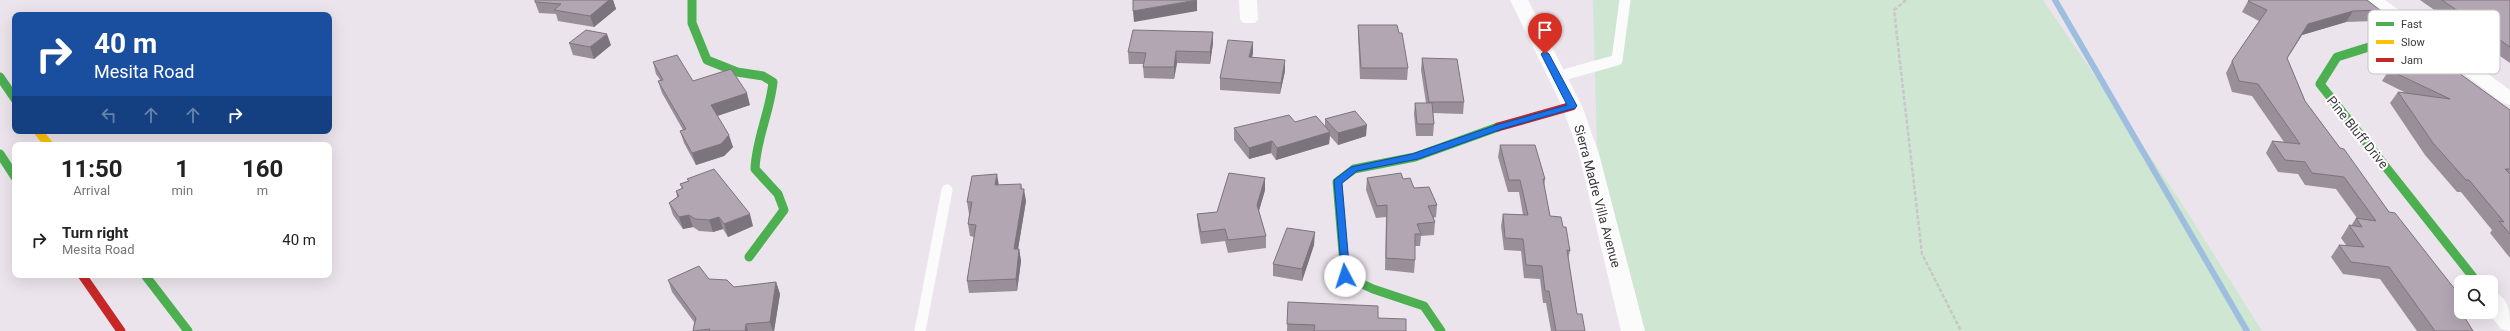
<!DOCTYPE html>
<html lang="en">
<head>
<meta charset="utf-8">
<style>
	:root { --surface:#fff; --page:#f2f2f2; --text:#222; --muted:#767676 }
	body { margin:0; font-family:Roboto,sans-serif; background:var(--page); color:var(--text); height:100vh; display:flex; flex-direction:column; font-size:15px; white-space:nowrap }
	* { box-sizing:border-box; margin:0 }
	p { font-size:13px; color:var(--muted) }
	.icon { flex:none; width:22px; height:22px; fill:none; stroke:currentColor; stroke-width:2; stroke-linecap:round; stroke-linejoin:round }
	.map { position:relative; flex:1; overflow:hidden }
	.side { position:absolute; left:12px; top:142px; width:320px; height:136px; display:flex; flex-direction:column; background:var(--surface); border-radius:8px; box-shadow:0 4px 16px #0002 }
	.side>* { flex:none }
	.banner { position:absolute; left:12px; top:12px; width:320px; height:122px; border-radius:8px; box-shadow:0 4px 16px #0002; background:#1a4fa0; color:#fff; overflow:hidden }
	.buttons { position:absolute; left:2454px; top:275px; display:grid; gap:8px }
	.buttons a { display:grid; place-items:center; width:44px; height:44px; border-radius:8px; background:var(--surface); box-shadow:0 4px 16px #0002; font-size:20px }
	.pin { position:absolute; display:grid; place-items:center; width:34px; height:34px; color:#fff; margin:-41px -17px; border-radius:50% 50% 50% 0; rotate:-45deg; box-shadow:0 0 4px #0007 }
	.pin .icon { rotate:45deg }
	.me { position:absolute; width:44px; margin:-22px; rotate:355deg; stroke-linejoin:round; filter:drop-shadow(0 0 3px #0008) }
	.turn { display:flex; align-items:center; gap:14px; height:84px; padding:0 16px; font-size:18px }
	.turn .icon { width:52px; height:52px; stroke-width:2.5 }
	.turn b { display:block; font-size:28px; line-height:34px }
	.lanes { display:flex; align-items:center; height:38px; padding:0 16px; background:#0003; justify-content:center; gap:20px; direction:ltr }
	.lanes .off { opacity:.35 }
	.eta { display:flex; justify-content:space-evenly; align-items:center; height:68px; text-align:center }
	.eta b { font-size:24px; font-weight:700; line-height:28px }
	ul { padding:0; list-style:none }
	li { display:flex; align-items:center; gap:12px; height:60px; padding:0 16px }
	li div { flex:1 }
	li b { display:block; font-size:15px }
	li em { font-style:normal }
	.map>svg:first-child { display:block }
</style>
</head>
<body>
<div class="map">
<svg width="2510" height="331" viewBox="0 0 2510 331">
	<rect width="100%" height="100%" fill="#ece4ec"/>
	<path fill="#cee6d2" d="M1593,0H2043L2179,199L2262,331H1641L1597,146Z"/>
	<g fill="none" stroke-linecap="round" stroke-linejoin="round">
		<path stroke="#9dbedf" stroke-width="6" d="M2055,0L2247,331"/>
		<path stroke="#c9c6c9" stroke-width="2.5" stroke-dasharray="4 2" stroke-linecap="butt" d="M1906,0L1894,10L1922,254L1961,331"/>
		<path stroke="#fcfbfc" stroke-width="11" d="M1556,77L1617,60L1625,0
			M920,331L947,190"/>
		<path fill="#fcfbfc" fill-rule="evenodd" d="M1239,0H1257L1258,19L1255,23H1243L1240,19Z
			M1510,0H1528L1582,106L1599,154L1645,331H1621L1579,154L1562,106Z
			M2365,0H2385L2510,90V105L2503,103Z
			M2491,291C2510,297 2510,313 2510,331L2501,329L2488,312H2491Z"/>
		<path stroke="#4caf50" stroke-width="9" d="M692,0V23L707,60L737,72L763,76L773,82C770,112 756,139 755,169L778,194L784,210L749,257
			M2434,43L2369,47L2337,57L2320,84L2477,282
			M0,77L15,99
			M0,154L15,177
			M145,275L188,331
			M1441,331L1424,306L1373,289L1345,276L1337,182L1354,169L1415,157L1498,127"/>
		<path stroke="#ffc107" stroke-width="9" d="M38,131L49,145"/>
		<path stroke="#c62828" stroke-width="9" d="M1498,127L1572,106
			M82,275L121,331"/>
	</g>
	<path fill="#988f99" d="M535,0H613L616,9L594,27L558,21L556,14L539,13L535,2Z
		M2420,0H2510V63Z
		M2248,1L2380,10L2373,21L2346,22L2302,35L2287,58L2305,101L2340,148L2389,212L2461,297V312H2464L2462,314L2473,331H2417L2380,279L2343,274L2331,257L2339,245H2346L2341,238L2349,225L2351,226L2356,218H2357L2336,189L2305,185L2298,174L2278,172L2266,153L2272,141L2284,142L2252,96L2232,92L2226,73L2232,61L2259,21L2242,12Z
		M1358,25L1408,68L1407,80L1360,79L1358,36Z
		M569,43L611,45L594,59L573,55Z
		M1213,43L1210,64L1177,63L1174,79L1144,78L1143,67V64H1129L1128,52Z
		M1253,53L1252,57L1285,71L1280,94L1220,90V78Z
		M1422,58L1464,102L1463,114L1433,113L1434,124L1433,136H1416L1414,114L1415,103H1426L1421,70Z
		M653,62L693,81L750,105L717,116L733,147L724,156L696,165L684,143L680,131L683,130L662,93L658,81H661L656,74Z
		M2389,70L2510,110V258L2490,233L2492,230L2461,192H2457L2425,155L2390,103L2398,92L2406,93L2382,81Z
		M1325,119L1366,136L1338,145L1330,136L1329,144L1276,160L1271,153L1249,159L1234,140V128L1295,122L1325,127Z
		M1500,145L1545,179L1544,187L1550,216L1563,227L1570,251L1568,259L1577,314L1585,331H1551L1546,303H1543L1540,279L1524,278L1521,251L1504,250L1501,226L1503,214L1523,215L1519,192H1508L1498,157Z
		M1265,178V190L1259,211L1266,236V248L1228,253L1225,241L1201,244L1198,226L1197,214L1217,212Z
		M1367,178L1403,179L1437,205L1436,217L1433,218L1435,222L1434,235L1421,236L1420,246H1415V260L1414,273L1385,270L1386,217L1376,218L1366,190Z
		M687,179L753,226L728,237L723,229L713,232L699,231L693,227L683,229L673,215L669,203L677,197L676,191L682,189L680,184L688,181Z
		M999,185L1022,189L1026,201L1018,249H1019L1021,261L1017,291L969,293L967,281L974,237L970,236L968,224L969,214L967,202Z
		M1314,245L1302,281L1273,276V264Z
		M709,279L734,287L776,282L780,294L774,331H693L694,322L672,292L668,280Z
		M1288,302L1406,331H1287Z"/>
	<path fill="#7c747d" d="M604,0H613L616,9L594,27L590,16Z
		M1197,0V11L1134,22L1133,11Z
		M2353,11L2346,22L2302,35L2281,69L2308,24Z
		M1213,32V43L1210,64V52Z
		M607,34L611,45L594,59L590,47Z
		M1253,42V53L1249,69V57Z
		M1176,51L1177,63L1174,79V67Z
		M1285,60V71L1280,94L1281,83Z
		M747,93L750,105L714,117L711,105Z
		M1367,125L1366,136L1338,145V133Z
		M1330,132L1329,144L1276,160L1277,148Z
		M729,135L733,147L724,156L696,165L692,153Z
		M1272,141L1271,153L1249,159V148Z
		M997,174L999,186L995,185Z
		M1265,178V190L1257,217V205Z
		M1021,184L1023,196L1024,189L1026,201L1016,261L1014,249Z
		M750,214L753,226L728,237L724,224Z
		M689,215L693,227L683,229L679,217Z
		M719,217L723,229L713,232L709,220Z
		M1315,232L1314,245L1302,281V269Z
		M1019,249L1021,261L1017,291L1016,279Z
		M776,282L780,294L774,331H773L770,322Z
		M746,324L748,331H745Z"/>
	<path fill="#b1a6b2" stroke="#7c747d" d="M535,0H609L590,16L554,10L561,4L535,2Z
		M1133,0H1197L1133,11Z
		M2250,0H2367L2380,10L2353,11L2308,24L2287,58L2305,101L2340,148L2344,149L2389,212L2395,213L2461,297V306L2457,305L2473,331H2435L2389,267L2351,262L2339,245L2364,247L2349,225L2362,227L2356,218L2376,221L2344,177L2312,173L2305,162L2285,160L2272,141L2300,144L2258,84L2239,81L2232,61L2267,10L2248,1Z
		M2442,0H2510V47Z
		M1358,25H1397L1399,33H1402L1408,68H1361Z
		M586,30L607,34L590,47L569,43Z
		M1133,30L1213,32L1210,52L1176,51L1174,67H1143L1146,53L1128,52Z
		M1228,40L1253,42L1249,57L1285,60L1281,83L1220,78Z
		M2423,54L2452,68L2510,110V169H2505L2510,174V234L2499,221L2504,222L2469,180H2466L2433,143L2398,92L2450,99L2389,70Z
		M677,55L693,81L731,69L747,93L711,105L729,135L721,144L692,153L680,131L686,129L658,81L663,80L653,62Z
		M1422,58L1457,59L1464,102H1429Z
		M1415,103H1432L1434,124H1417Z
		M1355,111L1367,125L1338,133L1325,119Z
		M1289,115L1295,122L1316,116L1330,132L1277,148L1272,141L1249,148L1234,128Z
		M1500,145H1535L1545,179H1543L1550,216L1561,217L1563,227H1566L1570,251L1567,250L1577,314H1582L1585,331H1556L1549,291H1545L1542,266L1526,265L1523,239L1505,238L1503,214L1528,215L1520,180H1509Z
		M714,169L750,214L724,224L719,217L709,220L695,219L689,215L679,217L669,203L679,196L676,191L683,188L680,184L689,181L687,179Z
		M1229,173L1265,178L1257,205L1266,236L1228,240L1225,229L1201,232L1197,214L1217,212Z
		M1401,173L1403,179L1410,178L1414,188L1429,187L1437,205L1428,206L1435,222L1417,224L1421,234H1415V260L1386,258L1387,205L1377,206L1367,178Z
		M997,174L995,185L1021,184V189H1024L1014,249H1019L1016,279L967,281L976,225L968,224L972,202H967L972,176Z
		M1287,228L1315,232L1302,269L1273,264Z
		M699,266L709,279L727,280L734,287L776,282L770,322L746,324L745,331H709L710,329L693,331L696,318L668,280Z
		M1288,302L1378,306V318L1406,319V331H1314L1315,325L1287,324Z"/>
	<path fill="#1a73e8" stroke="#114b97" d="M1545,51L1549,54L1577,106L1575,108L1502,129L1418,159L1357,171L1342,183L1350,276L1345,279L1342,278L1334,180L1351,167L1412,154L1496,125L1567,105L1541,54Z"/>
	<g text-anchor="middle" stroke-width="4" stroke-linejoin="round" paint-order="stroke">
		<g font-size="13" fill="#3c373d" stroke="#fff">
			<text transform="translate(2358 132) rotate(51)" y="5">Pine Bluff Drive</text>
			<text transform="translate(1598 196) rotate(75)" y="5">Sierra Madre Villa Avenue</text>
		</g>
	</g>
	<rect x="2368" y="10" width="132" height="64" rx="6" fill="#fff" stroke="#c4c3c5" stroke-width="1"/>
	<rect x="2376" y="22" width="18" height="4" fill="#4caf50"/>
	<rect x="2376" y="40" width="18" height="4" fill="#ffc107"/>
	<rect x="2376" y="58" width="18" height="4" fill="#c62828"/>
	<g font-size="11" fill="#3c373d">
		<text x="2401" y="28">Fast</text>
		<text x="2401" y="46">Slow</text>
		<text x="2401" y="64">Jam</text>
	</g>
</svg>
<div class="buttons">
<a><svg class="icon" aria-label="search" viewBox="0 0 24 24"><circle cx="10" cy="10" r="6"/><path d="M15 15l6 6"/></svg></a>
</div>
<div class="pin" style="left:1545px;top:54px;background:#d93025"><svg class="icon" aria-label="arrive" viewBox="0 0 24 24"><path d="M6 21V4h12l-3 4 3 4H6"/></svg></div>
<svg class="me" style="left:1345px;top:276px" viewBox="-20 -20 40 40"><circle r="19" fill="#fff"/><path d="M0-13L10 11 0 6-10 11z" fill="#1a73e8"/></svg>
<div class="banner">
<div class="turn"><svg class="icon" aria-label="right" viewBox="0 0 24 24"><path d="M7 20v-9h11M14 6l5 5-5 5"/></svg><div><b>40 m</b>Mesita Road</div></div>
<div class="lanes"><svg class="icon off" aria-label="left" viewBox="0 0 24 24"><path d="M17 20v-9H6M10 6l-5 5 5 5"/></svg><svg class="icon off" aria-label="ahead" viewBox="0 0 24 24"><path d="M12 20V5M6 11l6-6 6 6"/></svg><svg class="icon off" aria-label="ahead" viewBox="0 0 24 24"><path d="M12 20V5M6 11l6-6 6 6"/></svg><svg class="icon" aria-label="right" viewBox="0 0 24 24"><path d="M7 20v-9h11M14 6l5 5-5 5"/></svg></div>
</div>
<section class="side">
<div class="eta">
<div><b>11:50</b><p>Arrival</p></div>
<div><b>1</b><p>min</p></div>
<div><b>160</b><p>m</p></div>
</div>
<ul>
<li><svg class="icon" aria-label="right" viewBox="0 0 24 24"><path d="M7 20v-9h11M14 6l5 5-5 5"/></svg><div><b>Turn right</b><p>Mesita Road</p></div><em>40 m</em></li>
</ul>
</section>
</div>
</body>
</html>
